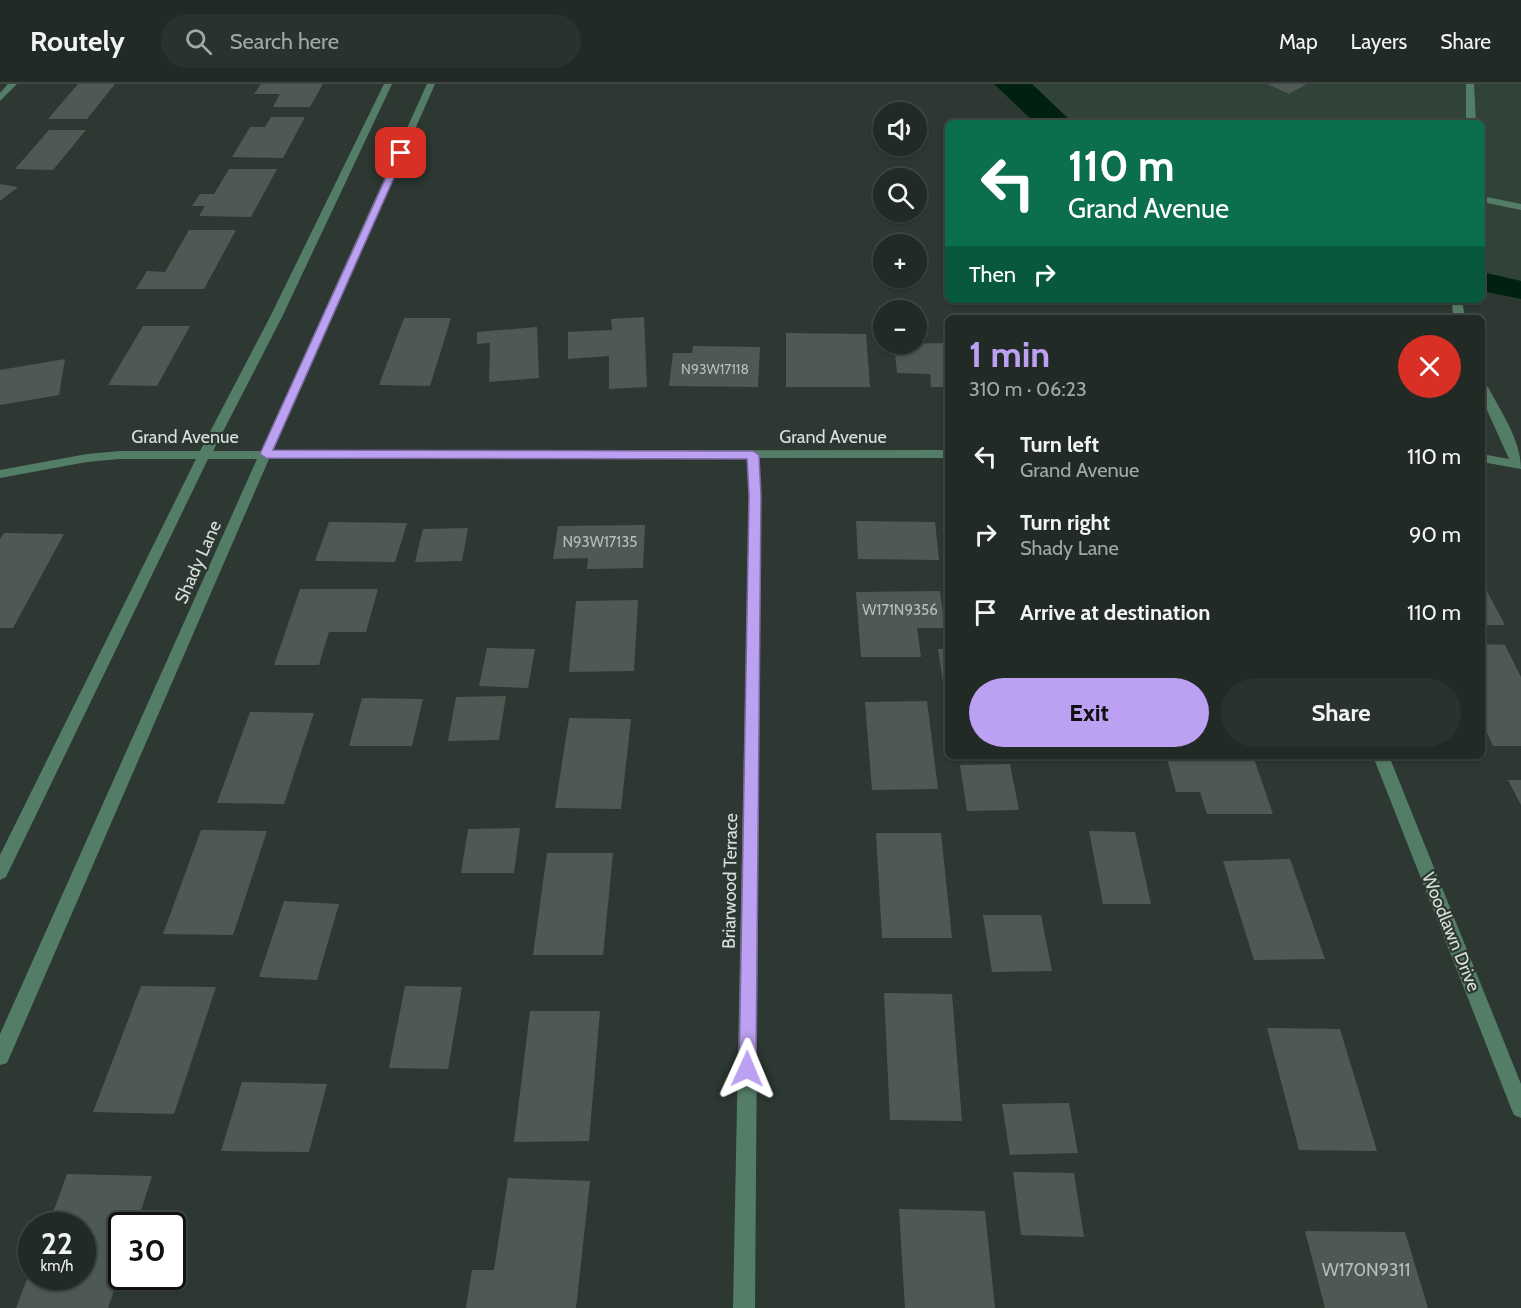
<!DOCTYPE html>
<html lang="en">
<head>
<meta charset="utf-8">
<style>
	:root { --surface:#222a26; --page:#2a322e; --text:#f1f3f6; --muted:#a2a7a7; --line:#3f4643; --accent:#bca0f2 }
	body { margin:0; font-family:Cabin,sans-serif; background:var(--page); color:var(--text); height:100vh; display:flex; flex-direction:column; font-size:22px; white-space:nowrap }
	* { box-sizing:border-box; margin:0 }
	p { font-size:20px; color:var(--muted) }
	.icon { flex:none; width:33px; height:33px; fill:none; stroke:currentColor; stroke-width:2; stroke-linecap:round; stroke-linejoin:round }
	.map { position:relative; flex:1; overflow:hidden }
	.panel { position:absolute; left:945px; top:231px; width:540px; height:444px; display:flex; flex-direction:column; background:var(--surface); border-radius:9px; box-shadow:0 2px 4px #0004,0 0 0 2px var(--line) }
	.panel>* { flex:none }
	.top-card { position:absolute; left:945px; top:36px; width:540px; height:183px; border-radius:9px; box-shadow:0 2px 4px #0004,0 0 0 2px var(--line); background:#0b6e4f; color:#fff; overflow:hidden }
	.tools { position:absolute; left:873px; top:18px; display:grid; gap:12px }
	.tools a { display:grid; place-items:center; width:54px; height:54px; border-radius:50%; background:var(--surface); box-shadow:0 2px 4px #0004,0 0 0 2px var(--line); font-size:30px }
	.speed { position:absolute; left:18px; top:1128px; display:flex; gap:12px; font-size:30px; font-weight:700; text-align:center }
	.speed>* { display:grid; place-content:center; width:78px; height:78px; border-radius:50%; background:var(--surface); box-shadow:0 2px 4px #0004,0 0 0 2px var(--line); line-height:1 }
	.speed small { font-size:15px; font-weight:400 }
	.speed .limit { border:3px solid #111; border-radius:9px; background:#fff; color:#111 }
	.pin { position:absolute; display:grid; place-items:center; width:51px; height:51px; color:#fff; margin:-26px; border-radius:12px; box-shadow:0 3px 9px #0006 }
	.me { position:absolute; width:66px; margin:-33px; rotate:1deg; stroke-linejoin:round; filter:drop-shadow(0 0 4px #0008) }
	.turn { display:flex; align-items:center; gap:21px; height:126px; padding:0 24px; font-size:27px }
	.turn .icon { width:78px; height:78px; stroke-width:2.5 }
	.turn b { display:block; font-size:42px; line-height:51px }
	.then { display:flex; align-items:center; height:57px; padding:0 24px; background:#0003; gap:12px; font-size:22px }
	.round { display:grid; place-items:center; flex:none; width:63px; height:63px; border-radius:32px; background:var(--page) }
	.summary { display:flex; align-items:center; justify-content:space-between; height:102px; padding:0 24px }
	h1 { font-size:36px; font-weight:800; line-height:45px; color:var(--accent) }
	.button { display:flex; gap:12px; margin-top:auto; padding:12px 24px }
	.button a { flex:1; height:69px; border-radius:36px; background:var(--accent); color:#111; font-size:24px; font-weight:800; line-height:69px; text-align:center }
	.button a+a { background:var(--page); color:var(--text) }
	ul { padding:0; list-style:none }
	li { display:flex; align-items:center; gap:18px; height:78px; padding:0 24px }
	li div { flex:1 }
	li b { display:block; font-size:22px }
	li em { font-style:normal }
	header { display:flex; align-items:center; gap:36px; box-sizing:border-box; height:84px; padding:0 30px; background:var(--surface); border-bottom:2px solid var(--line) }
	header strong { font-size:28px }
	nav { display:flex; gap:33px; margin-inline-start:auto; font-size:21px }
	.search { width:420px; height:54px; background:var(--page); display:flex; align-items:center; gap:15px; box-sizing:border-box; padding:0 21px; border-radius:33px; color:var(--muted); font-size:22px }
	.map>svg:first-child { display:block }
</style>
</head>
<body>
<header>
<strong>Routely</strong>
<div class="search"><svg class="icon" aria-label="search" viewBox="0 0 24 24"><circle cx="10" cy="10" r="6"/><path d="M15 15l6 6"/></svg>Search here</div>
<nav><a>Map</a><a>Layers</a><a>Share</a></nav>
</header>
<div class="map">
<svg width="1521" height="1224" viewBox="0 0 1521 1224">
	<rect width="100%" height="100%" fill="#2d3832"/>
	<path fill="#314239" d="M1032,0H1521V197L1482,188V39H1073Z"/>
	<path fill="#002112" d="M994,0H1032L1073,39H1035Z
		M1482,188L1521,197V215L1482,207Z"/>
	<path fill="#4e5953" d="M78,0H115L87,35H48Z
		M261,0H323L310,23H273L280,10H254Z
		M1267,0H1307L1289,10Z
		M271,33H305L283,74L232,73L250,43H265Z
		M49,46H86L53,86L15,85Z
		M229,85H277L251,133L199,132L205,122H192L200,110H214Z
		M0,100L18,103L0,117Z
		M189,146H236L204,205H136L147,187L165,188Z
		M644,233L647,303L609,305V272L568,275V248L612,246L611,235Z
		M404,234H451L430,302L379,301Z
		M143,242H190L157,302L108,301Z
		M537,243L539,294L489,298L490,259L477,260V248Z
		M786,249L866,250L870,303H786Z
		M948,259V303H931L930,290L897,289L894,260Z
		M693,262L760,263L758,303L669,302L673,269H692Z
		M65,275L59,311L0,321V286Z
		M856,437L935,438L939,476L858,475Z
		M329,438L407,439L395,478L315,477Z
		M645,441L643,484L587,485L588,474L553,475L558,442Z
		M468,444L462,477L415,478L423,445Z
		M4,449L64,450L13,544H0V455Z
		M1482,498L1505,541H1482Z
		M300,505H378L366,548H329L319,581H274Z
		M940,507L945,544H917L921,573H861L856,508Z
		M638,516L634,587L569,588L576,517Z
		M1482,560L1505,561L1521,593V662H1493L1482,638Z
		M487,564L535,565L528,604L479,602Z
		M938,565H948V604H944Z
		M506,612L499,656L448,657L456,613Z
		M362,614L423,615L412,662H349Z
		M927,617L938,705L872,706L865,618Z
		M250,628L314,629L284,720L217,719Z
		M569,634L631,635L621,725L555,724Z
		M1190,672H1253L1273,730H1207L1200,708H1176L1167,675L1191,674Z
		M1010,680L1019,726L967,727L960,681Z
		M1508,696H1521V721Z
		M520,744L514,789H461L468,745Z
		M201,746L267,747L233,851L163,850Z
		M1089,747L1135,748L1151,820H1103Z
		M876,749H941L952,854H882Z
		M547,769H613L603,871H533Z
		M1290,775L1325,875L1254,876L1223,777Z
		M284,817L339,820L317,896L259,893Z
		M983,831H1041L1052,887L992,888Z
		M141,902L216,903L174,1030L93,1028Z
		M405,902L462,903L448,985L389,984Z
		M884,909L952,910L962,1037L890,1036Z
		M530,927H600L589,1057L514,1058Z
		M1267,944L1340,945L1377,1067L1299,1066Z
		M242,998L327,1000L309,1068L221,1067Z
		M1069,1019L1078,1069L1010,1071L1002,1020Z
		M1013,1088L1074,1089L1084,1153L1021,1151Z
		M67,1090L152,1092L136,1142H122V1184L108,1224H16L31,1185L32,1192H82V1142H48Z
		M508,1094L590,1097L576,1224H466L472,1186H494Z
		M899,1125L985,1127L995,1224H905Z
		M1305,1147L1405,1148L1428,1224H1325Z"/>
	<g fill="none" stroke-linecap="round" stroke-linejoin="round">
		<path fill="#547d67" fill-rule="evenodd" d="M8,0H17L0,17V9Z
			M384,0H392L282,233L213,367H261L427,0H435L273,367L948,366V374H759L761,412L755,1224H733L749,412L747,374L269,375L7,979L0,981V950L257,375H208L6,793L0,796V771L196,375H120L87,378L0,394V386L87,370L120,367H200L270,233Z
			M1466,0H1474L1476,39H1466Z
			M1482,112L1521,120V126L1482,118Z
			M1452,216H1462L1465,234H1453Z
			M1482,299L1488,303C1501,328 1521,356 1521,385L1482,378V370L1509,375L1482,315Z
			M1373,672H1389L1521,1000V1034L1514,1031L1511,1024Z"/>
	</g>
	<path fill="#bca0f2" stroke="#7a689d" stroke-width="1.5" d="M398,67L405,69L273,366L753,367L759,371L761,412L756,985L753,991L747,994L741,991L739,985L749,412L747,375L266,374L260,370Z"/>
	<g text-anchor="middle" stroke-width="4.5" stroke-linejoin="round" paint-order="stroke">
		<g font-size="14" fill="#b6beba">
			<text x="715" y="290">N93W17118</text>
		</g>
		<g font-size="15" fill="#b6beba">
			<text x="600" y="463">N93W17135</text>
			<text x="900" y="531">W171N9356</text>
		</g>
		<g font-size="18" fill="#d9e0dc" stroke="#2d3832">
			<text x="185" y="359">Grand Avenue</text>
			<text x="833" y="359">Grand Avenue</text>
			<text transform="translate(198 478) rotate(-66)" y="6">Shady Lane</text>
			<text transform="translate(730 797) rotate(-89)" y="6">Briarwood Terrace</text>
			<text transform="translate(1451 848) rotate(68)" y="6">Woodlawn Drive</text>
		</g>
		<g font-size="18" fill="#b6beba">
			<text x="1366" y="1192">W170N9311</text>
		</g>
	</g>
</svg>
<div class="tools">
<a><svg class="icon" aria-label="sound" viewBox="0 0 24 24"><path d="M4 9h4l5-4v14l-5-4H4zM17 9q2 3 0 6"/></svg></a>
<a><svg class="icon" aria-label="search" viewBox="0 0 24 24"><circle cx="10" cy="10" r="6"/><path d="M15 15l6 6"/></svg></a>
<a>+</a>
<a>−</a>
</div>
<div class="speed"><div>22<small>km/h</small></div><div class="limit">30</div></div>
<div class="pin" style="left:401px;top:69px;background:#d93025"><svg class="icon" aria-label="arrive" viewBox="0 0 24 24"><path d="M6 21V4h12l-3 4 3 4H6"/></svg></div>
<svg class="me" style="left:747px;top:985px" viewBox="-20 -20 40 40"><path d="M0-17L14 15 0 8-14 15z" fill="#bca0f2" stroke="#fff" stroke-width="4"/></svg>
<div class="top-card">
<div class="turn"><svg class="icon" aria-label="left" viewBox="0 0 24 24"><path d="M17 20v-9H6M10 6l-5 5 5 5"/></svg><div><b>110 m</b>Grand Avenue</div></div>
<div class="then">Then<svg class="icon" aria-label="right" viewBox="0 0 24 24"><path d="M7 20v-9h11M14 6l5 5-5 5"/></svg></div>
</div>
<section class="panel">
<div class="summary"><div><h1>1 min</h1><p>310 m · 06:23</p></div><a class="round" style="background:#d93025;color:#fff"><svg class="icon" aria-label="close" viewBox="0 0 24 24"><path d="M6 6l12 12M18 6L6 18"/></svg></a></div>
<ul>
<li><svg class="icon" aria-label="left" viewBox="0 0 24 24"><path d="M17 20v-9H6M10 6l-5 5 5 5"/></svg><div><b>Turn left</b><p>Grand Avenue</p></div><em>110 m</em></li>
<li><svg class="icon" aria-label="right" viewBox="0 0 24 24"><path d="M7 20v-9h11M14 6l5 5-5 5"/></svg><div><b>Turn right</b><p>Shady Lane</p></div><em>90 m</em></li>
<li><svg class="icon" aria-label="arrive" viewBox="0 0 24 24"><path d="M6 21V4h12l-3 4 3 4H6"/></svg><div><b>Arrive at destination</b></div><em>110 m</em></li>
</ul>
<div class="button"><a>Exit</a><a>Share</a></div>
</section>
</div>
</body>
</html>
